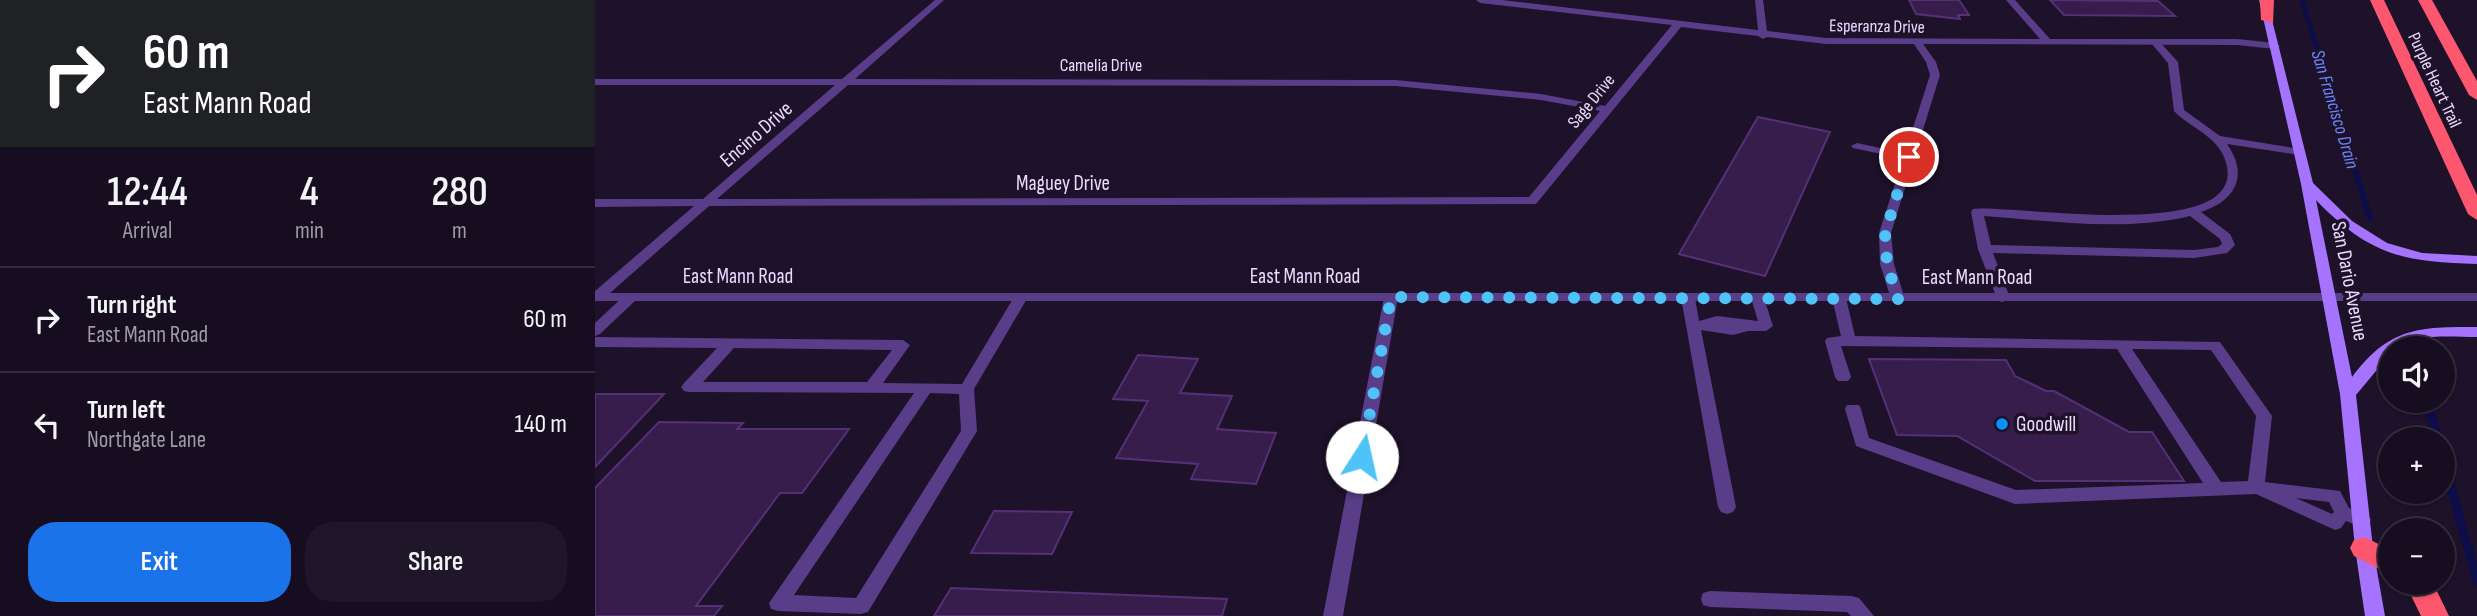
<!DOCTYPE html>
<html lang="en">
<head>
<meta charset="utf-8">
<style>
	:root { --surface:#160d20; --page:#1f1629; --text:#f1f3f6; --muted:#9e9ca5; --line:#352d3e; --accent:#1a73e8 }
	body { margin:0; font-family:"Sofia Sans Condensed",sans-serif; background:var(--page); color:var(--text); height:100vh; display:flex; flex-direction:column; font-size:26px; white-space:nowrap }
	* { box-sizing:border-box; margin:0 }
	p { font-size:23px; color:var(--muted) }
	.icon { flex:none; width:38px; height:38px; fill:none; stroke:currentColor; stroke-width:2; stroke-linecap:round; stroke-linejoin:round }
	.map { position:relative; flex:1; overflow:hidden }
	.sheet { display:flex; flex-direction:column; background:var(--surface); width:595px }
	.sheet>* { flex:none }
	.banner { background:#202124; color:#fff; overflow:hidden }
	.fabs { position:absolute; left:1783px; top:336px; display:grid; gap:14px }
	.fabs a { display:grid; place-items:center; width:77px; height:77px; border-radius:50%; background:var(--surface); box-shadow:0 2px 5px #0004,0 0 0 2px var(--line); font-size:35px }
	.pin { position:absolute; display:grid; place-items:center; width:60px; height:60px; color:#fff; margin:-30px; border:4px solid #fff; border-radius:50%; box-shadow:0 2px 7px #0007 }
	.me { position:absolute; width:77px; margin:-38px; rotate:10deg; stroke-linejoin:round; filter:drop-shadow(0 0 5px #0008) }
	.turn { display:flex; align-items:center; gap:24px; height:147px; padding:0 28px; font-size:32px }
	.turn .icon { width:91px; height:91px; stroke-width:2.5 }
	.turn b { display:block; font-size:49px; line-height:60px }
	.eta { display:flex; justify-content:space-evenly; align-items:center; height:119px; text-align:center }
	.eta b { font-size:42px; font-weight:600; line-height:49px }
	.cta { display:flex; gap:14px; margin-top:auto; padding:14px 28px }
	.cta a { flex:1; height:80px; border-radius:28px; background:var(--accent); color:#fff; font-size:28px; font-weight:600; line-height:80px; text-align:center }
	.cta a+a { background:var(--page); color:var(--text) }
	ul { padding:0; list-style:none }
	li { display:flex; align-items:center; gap:21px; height:105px; padding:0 28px; border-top:2px solid var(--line) }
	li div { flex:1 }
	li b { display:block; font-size:26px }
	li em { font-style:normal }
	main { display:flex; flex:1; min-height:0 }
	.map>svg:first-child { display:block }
</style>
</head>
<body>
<main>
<section class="sheet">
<div class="banner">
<div class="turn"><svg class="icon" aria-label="right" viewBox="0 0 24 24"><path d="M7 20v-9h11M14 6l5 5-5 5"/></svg><div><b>60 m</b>East Mann Road</div></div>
</div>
<div class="eta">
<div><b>12:44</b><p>Arrival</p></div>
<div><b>4</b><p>min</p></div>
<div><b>280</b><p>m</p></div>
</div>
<ul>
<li><svg class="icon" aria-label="right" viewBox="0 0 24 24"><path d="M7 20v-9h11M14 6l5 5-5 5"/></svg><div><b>Turn right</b><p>East Mann Road</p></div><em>60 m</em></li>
<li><svg class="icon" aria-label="left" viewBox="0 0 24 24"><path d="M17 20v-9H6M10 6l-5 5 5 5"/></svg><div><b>Turn left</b><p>Northgate Lane</p></div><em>140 m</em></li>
</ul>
<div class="cta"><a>Exit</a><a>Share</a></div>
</section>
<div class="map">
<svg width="1882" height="616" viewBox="0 0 1882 616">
	<rect width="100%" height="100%" fill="#1e112a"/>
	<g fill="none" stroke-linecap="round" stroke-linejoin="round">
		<path stroke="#0c0d49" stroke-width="5" d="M1707,0L1755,155"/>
		<path stroke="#0c0d49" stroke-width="6" d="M1755,154L1775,218"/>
		<path stroke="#0c0d49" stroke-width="9" d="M1832,401L1843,439
			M1848,458L1882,581"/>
	</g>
	<path fill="#361d4b" stroke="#563077" stroke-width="2" d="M1314,0H1364L1374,15H1363L1365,19L1321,14Z
		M1455,0L1563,1L1580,16L1469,15Z
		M1163,117L1235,132L1170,276L1084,254Z
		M543,355L603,359L585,393L637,396L622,429L681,433L661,484L596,479L603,464L521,458L553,401L518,399Z
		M1274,359L1411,360L1420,376L1451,391H1459L1534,432H1557L1589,481H1440L1362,436L1302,435Z
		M0,394H69L0,467Z
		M64,422L148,423L142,429H254L207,493H185L101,606H127L119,616H0V488Z
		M399,511L477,512L457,554L376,553Z
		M356,588L632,599L627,616H339Z"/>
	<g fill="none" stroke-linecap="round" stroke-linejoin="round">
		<path fill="#593d89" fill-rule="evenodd" d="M1557,40H1563L1583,62L1589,110L1625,136L1705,149L1711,152L1705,155L1632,144C1654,175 1641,201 1606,212L1635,234L1640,245L1632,253L1599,258L1398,253L1415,298L1408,302L1403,301L1383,249L1376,212L1378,209C1411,203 1666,248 1629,157C1620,135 1594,127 1579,111L1573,63L1557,44ZM1389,216C1456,221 1529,232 1595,216L1625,239L1627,244L1623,247L1599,250L1396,245Z
			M1262,143L1318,155L1320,157L1314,160L1258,148L1256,146Z
			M36,293L41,294L43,297L41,300L5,334L0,336V323L31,294Z
			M426,293L433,297L379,389L382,431L273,612L266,614L183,611L176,609L174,603L319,393L94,392L89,391L86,387L89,383L122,348L0,347V337L308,340L315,345L288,383L367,384L419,297ZM139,348L297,350L272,382H108ZM335,393L364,394L366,431L261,598L199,595Z
			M1093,294L1100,298L1104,321L1122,316L1163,321L1156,298L1163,294L1168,295L1178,326L1171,331H1153L1138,335L1106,330L1141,507L1138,512L1132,514L1126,512L1123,507L1091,325L1086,298Z
			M1244,294L1251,298L1260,336L1625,342L1677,416L1670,482L1745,491L1754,508L1773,515L1776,520L1773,525L1767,527L1751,521L1746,528L1740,530L1661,494L1420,504L1261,446L1250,409L1252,405H1264L1266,409L1274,438L1421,490L1608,483L1522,349L1246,346L1256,377L1253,381H1243L1240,377L1230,341L1232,338L1246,336L1237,298ZM1537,349L1616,350L1661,416L1653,481L1626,482ZM1701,498L1734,502L1739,512L1737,514Z
			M1115,591L1257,596L1264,598L1279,616H1256L1252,612L1115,607L1108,605L1106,599L1108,593Z"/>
		<path fill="#593d89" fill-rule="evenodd" d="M340,0H349L260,79L800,80L946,94L1010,106L1077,25L885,3L881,0H907L1163,30L1160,0H1168L1172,31L1231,38L1445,39L1411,0H1420L1455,39H1642L1680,43L1685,46L1680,49L1642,45L1328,44L1341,62L1345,75L1296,233L1299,264L1310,299L1303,303L1296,299L1285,264L1284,233L1335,75L1331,62L1319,44H1231L1172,37L1168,39L1163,36L1086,27L941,204L114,206L7,300L0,301V291L99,206L0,207V199H108L240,85H0V79H247ZM253,85L800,86L946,100L1005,111L934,197L122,199Z
			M796,293L803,297L748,616H728L789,297Z"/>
		<path fill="#593d89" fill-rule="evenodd" d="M0,293H1882V301H0Z"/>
		<path fill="#a573fd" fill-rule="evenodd" d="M1664,0H1672L1718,183L1757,221L1792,243L1827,253L1882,256V264C1808,262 1774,255 1721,200L1757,377C1795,327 1823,327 1882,327V337C1863,337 1842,335 1823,339C1813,342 1806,348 1796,348V353L1761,395L1778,548L1790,616H1770L1760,548L1745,394L1706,184Z"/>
		<path fill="#fd576f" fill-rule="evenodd" d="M1665,0H1679L1678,23L1666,20Z
			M1775,0H1789L1882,195V220L1873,214Z
			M1823,0H1837L1882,81V100L1874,95Z
			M1769,537L1796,550V575L1759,556L1755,548L1759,540Z
			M1810,583H1838L1854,616H1826Z"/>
	</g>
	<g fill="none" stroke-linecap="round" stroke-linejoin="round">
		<path stroke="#4fc3f7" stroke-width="12" stroke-dasharray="0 21.6" d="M767,457L796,297L1303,299L1292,264L1290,233L1314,157"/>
	</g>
	<circle fill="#0992fc" stroke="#1e112a" stroke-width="2.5" cx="1407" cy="424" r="7"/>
	<g text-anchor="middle" stroke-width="7" stroke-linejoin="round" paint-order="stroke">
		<g font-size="18" fill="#ebdbff" stroke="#1e112a">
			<text transform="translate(1282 26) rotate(1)" y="6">Esperanza Drive</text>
			<text x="506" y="71">Camelia Drive</text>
			<text transform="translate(1840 80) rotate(65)" y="6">Purple Heart Trail</text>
			<text transform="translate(996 101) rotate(-51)" y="6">Sage Drive</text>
		</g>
		<g font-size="19" font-style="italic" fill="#6a87fd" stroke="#1e112a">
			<text transform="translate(1741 109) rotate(73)" y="7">San Francisco Drain</text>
		</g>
		<g font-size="21" fill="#ebdbff" stroke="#1e112a">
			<text transform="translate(161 134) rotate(-41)" y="7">Encino Drive</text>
			<text x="468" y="190">Maguey Drive</text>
			<text x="143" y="283">East Mann Road</text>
			<text x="710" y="283">East Mann Road</text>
			<text x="1382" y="284">East Mann Road</text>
			<text transform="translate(1755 281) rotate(79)" y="7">San Dario Avenue</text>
		</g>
		<g font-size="21" fill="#ebdbff" stroke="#1e112a" text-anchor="start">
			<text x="1421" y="431">Goodwill</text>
		</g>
	</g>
</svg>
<div class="fabs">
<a><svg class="icon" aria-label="sound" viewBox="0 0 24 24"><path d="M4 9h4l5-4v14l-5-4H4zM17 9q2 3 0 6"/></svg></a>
<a>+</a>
<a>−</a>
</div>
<div class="pin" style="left:1314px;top:157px;background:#d93025"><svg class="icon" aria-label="arrive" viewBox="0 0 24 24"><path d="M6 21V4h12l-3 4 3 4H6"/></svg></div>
<svg class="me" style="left:767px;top:457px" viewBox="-20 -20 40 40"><circle r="19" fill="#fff"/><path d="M0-13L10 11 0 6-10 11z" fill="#4fc3f7"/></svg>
</div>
</main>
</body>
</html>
